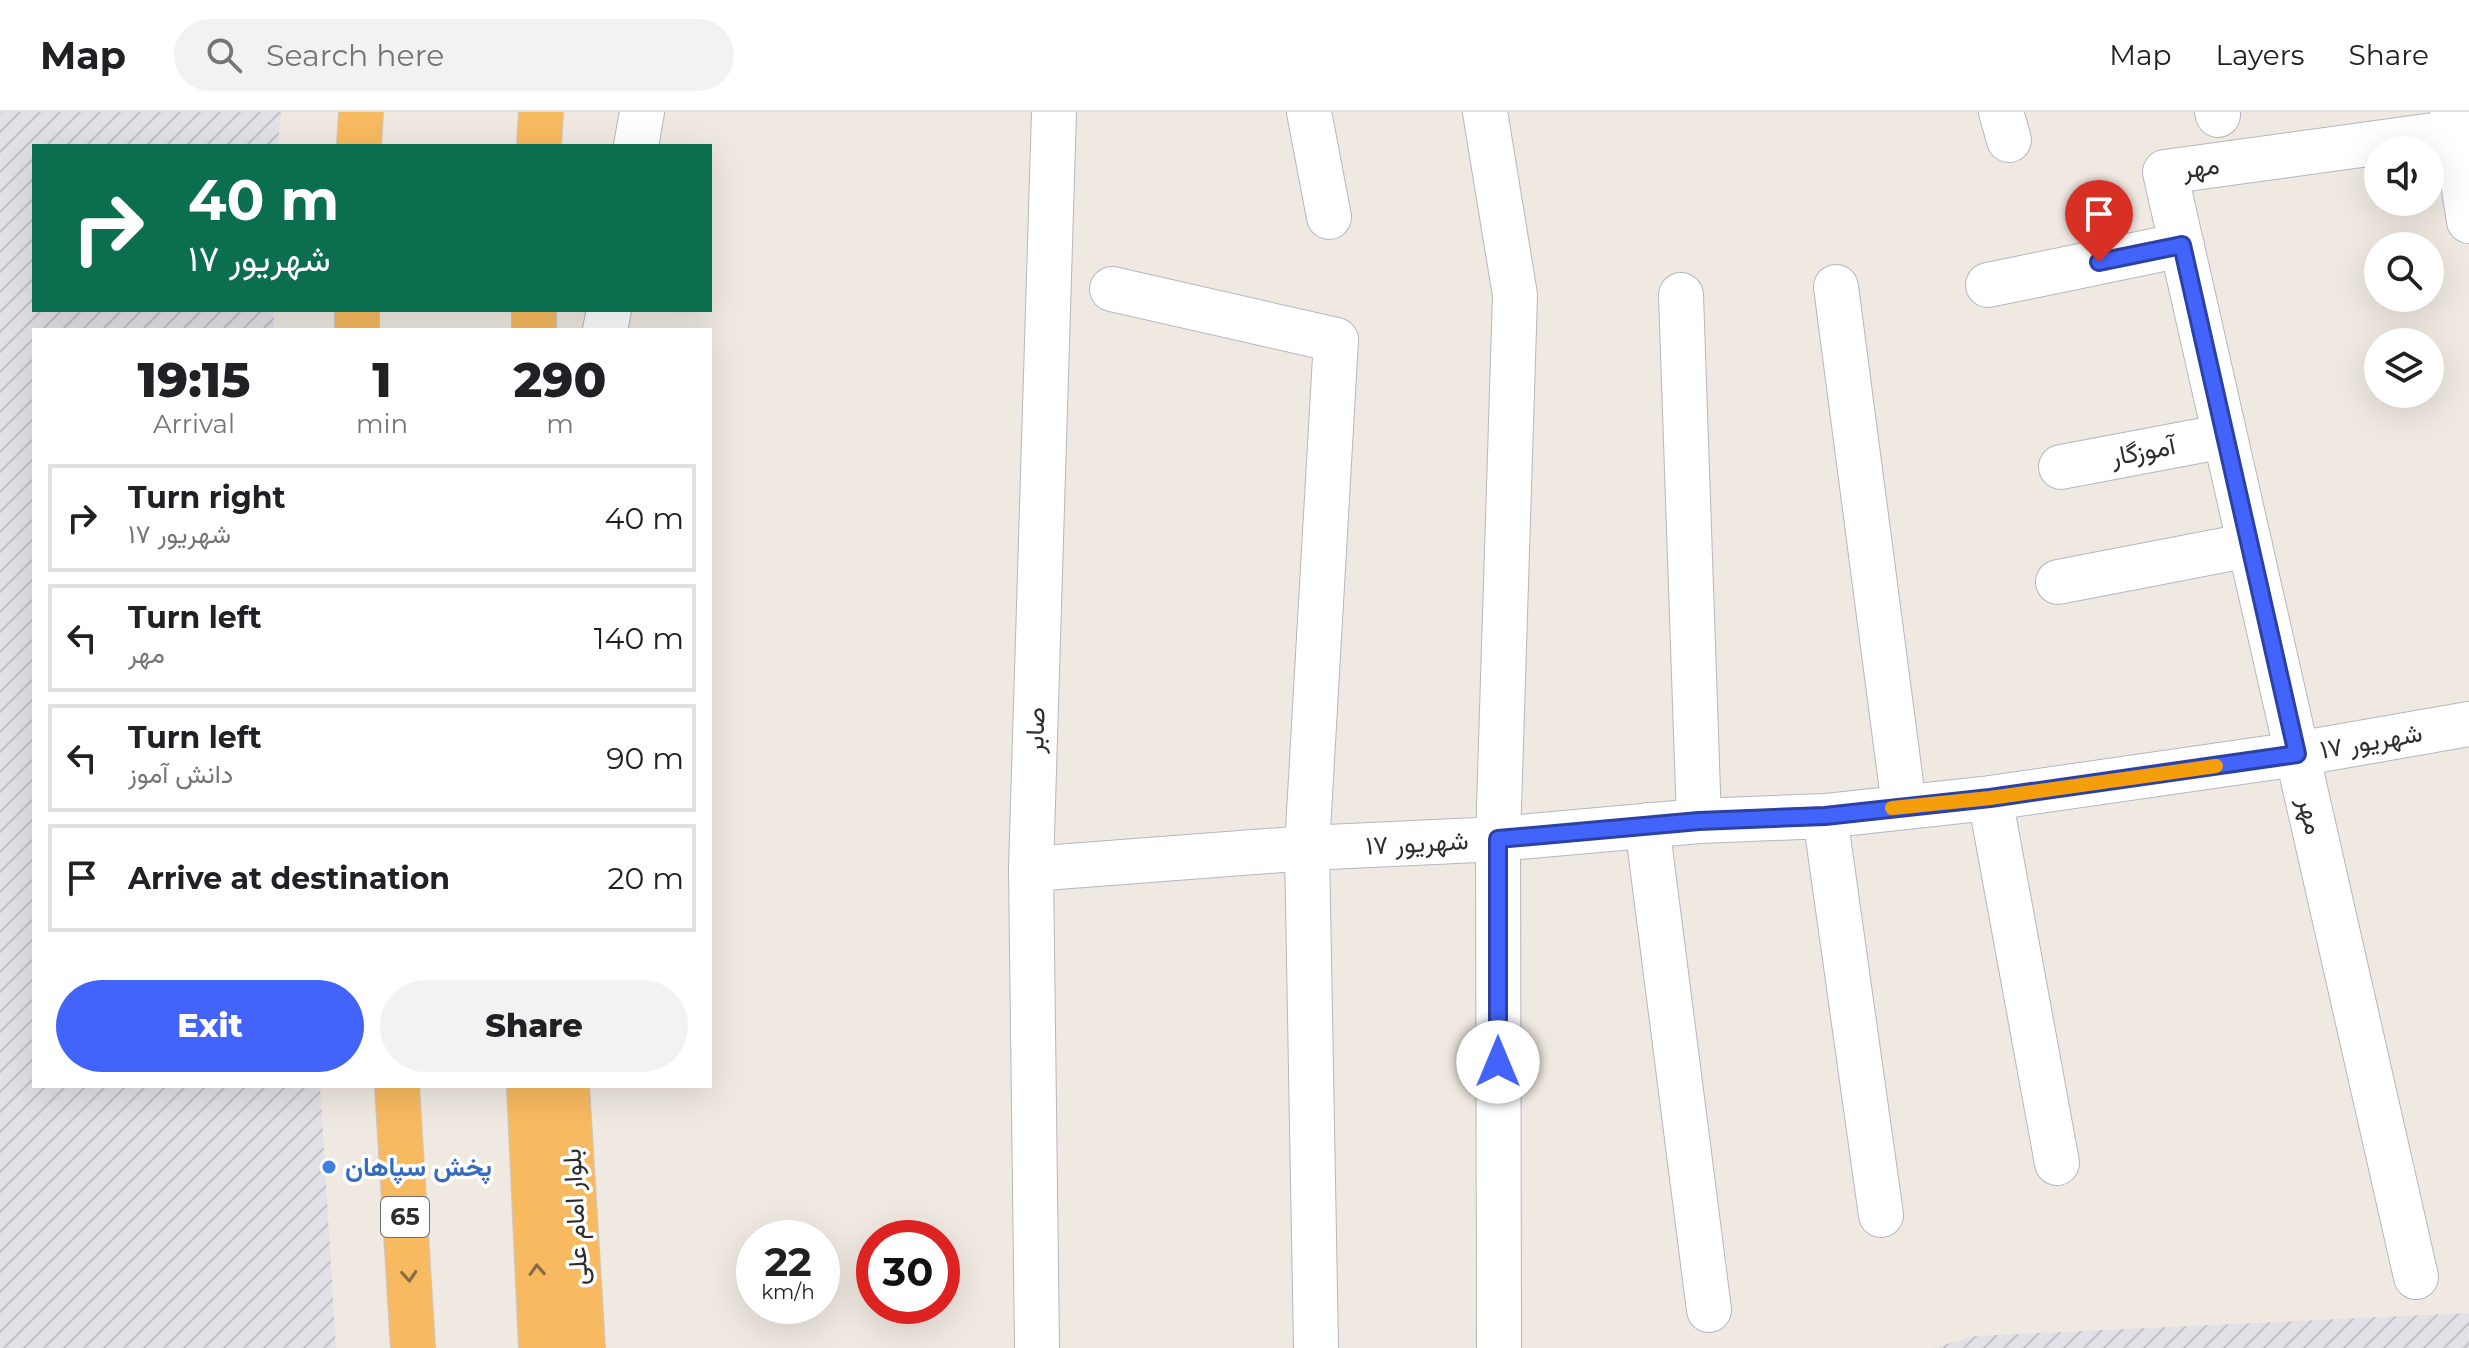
<!DOCTYPE html>
<html lang="en">
<head>
<meta charset="utf-8">
<style>
	:root { --surface:#fff; --page:#f2f2f2; --text:#202124; --muted:#757577; --line:#e0e0e0; --accent:#4264fb }
	body { margin:0; font-family:Montserrat,Vazirmatn,sans-serif; background:var(--page); color:var(--text); height:100vh; display:flex; flex-direction:column; font-size:30px; white-space:nowrap }
	* { box-sizing:border-box; margin:0 }
	p { font-size:26px; color:var(--muted) }
	.icon { flex:none; width:44px; height:44px; fill:none; stroke:currentColor; stroke-width:2; stroke-linecap:round; stroke-linejoin:round }
	.map { position:relative; flex:1; overflow:hidden }
	.drawer { position:absolute; left:32px; top:216px; width:680px; height:760px; display:flex; flex-direction:column; background:var(--surface); border-radius:0px; box-shadow:0 8px 32px #0002 }
	.drawer>* { flex:none }
	.top-card { position:absolute; left:32px; top:32px; width:680px; height:168px; border-radius:0px; box-shadow:0 8px 32px #0002; background:#0b6e4f; color:#fff; overflow:hidden }
	.fabs { position:absolute; left:2364px; top:24px; display:grid; gap:16px }
	.fabs a { display:grid; place-items:center; width:80px; height:80px; border-radius:50%; background:var(--surface); box-shadow:0 8px 32px #0002; font-size:40px }
	.speed { position:absolute; left:736px; top:1108px; display:flex; gap:16px; font-size:40px; font-weight:700; text-align:center }
	.speed>* { display:grid; place-content:center; width:104px; height:104px; border-radius:50%; background:var(--surface); box-shadow:0 8px 32px #0002; line-height:1 }
	.speed small { font-size:20px; font-weight:400 }
	.speed .limit { border:12px solid #d22; background:#fff; color:#111 }
	.pin { position:absolute; display:grid; place-items:center; width:68px; height:68px; color:#fff; margin:-82px -34px; border-radius:50% 50% 50% 0; rotate:-45deg; box-shadow:0 0 8px #0007 }
	.pin .icon { rotate:45deg }
	.me { position:absolute; width:88px; margin:-44px; rotate:0deg; stroke-linejoin:round; filter:drop-shadow(0 0 6px #0008) }
	.turn { display:flex; align-items:center; gap:28px; height:168px; padding:0 24px; font-size:36px }
	.turn .icon { width:104px; height:104px; stroke-width:2.5 }
	.turn b { display:block; font-size:56px; line-height:68px }
	.eta { display:flex; justify-content:space-evenly; align-items:center; height:136px; text-align:center }
	.eta b { font-size:48px; font-weight:800; line-height:56px }
	.primary-button { display:flex; gap:16px; margin-top:auto; padding:16px 24px }
	.primary-button a { flex:1; height:92px; border-radius:48px; background:var(--accent); color:#fff; font-size:32px; font-weight:800; line-height:92px; text-align:center }
	.primary-button a+a { background:var(--page); color:var(--text) }
	ul { padding:0; list-style:none }
	li { display:flex; align-items:center; gap:24px; height:108px; margin:0 16px 12px; padding:0 8px; border:4px solid var(--line); border-radius:0px }
	li div { flex:1 }
	li b { display:block; font-size:30px }
	li em { font-style:normal }
	header { display:flex; align-items:center; gap:48px; box-sizing:border-box; height:112px; padding:0 40px; background:var(--surface); border-bottom:2px solid var(--line) }
	header strong { font-size:38px }
	nav { display:flex; gap:44px; margin-inline-start:auto; font-size:28px }
	.search { width:560px; height:72px; background:var(--page); display:flex; align-items:center; gap:20px; box-sizing:border-box; padding:0 28px; border-radius:44px; color:var(--muted); font-size:30px }
	.map>svg:first-child { display:block }
</style>
</head>
<body>
<header>
<strong>Map</strong>
<div class="search"><svg class="icon" aria-label="search" viewBox="0 0 24 24"><circle cx="10" cy="10" r="6"/><path d="M15 15l6 6"/></svg>Search here</div>
<nav><a>Map</a><a>Layers</a><a>Share</a></nav>
</header>
<div class="map">
<svg width="2469" height="1236" viewBox="0 0 2469 1236">
	<defs>
		<pattern id="industrial-furrows" width="10" height="10" patternUnits="userSpaceOnUse" patternTransform="scale(2)"><rect width="10" height="10" fill="#e3e1e8"/><path d="M-1 1l2-2M0 10L10 0M9 11l2-2" fill="none" stroke="#c3c1c7"/></pattern>
	</defs>
	<rect width="100%" height="100%" fill="#efe9e1"/>
	<path fill="url(#industrial-furrows)" d="M0,0H281L278,34H34V198H273L274,218H34V974H320L336,1236H0Z
		M2469,1201V1236H1933L1975,1224Z"/>
	<g fill="none" stroke-linecap="round" stroke-linejoin="round">
		<defs>
			<path id="minor" d="M1309,0L1329,105
				M1485,0L1515,183L1498,727L1499,1236
				M2001,0L2009,28
				M2217,0L2218,3
				M2452,0L2469,109
				M636,34L642,0
				M1988,173L2182,133
				M1836,175L1904,694
				M1112,177L1336,228L1307,736L1316,1236
				M1681,183L1699,709
				M605,218L609,198
				M2061,355L2225,324
				M2058,470L2250,433
				M1990,686L2057,1051
				M1825,704L1881,1103
				M1647,713L1709,1198
				M1031,757L1307,736L1498,727L1699,709L1825,704L1990,686L2297,642L2469,612
				M2416,1165L2165,60L2456,20
				M1037,1236L1031,757L1054,0"/>
			<path id="trunk" d="M359,34L361,0
				M539,34L541,0
				M357,218V198
				M534,218V198
				M397,974L413,1236
				M529,974L541,1236
				M567,974L583,1236"/>
		</defs>
		<use href="#minor" stroke="#b4b7c1" stroke-width="46"/>
		<use href="#trunk" stroke="#c9c9c9" stroke-width="46"/>
		<use href="#minor" stroke="#fff" stroke-width="44"/>
		<use href="#trunk" stroke="#f8ba60" stroke-width="44"/>
	</g>
	<defs><path id="oneway-chevron" d="M-2-3.5L2.5 0L-2 3.5" fill="none" stroke-width="1.6" stroke-linecap="round" stroke-linejoin="round" transform="scale(2)"/></defs>
	<g stroke="#896d44">
		<use href="#oneway-chevron" transform="translate(537 1158) rotate(-93)"/>
		<use href="#oneway-chevron" transform="translate(409 1164) rotate(86)"/>
	</g>
	<g fill="none" stroke-linecap="round" stroke-linejoin="round">
		<defs>
			<path id="route" d="M1498,950V727L1699,709L1825,704L1990,686L2297,642L2182,133L2099,150"/>
		</defs>
		<use href="#route" stroke="#2b41a3" stroke-width="20"/>
		<use href="#route" stroke="#4264fb" stroke-width="14"/>
		<path stroke="#f59e0b" stroke-width="14" d="M1892,696L1990,686L2216,654"/>
	</g>
	<circle fill="#3f7fe0" stroke="#fff" stroke-width="3" cx="329" cy="1055" r="8"/>
	<g text-anchor="middle" stroke-width="7" stroke-linejoin="round" paint-order="stroke">
		<rect fill="#fff" stroke="#6d6d6d" stroke-width="2" x="381" y="1085" width="48" height="40" rx="6"/>
		<g font-size="24" font-weight="bold" fill="#2e2e2e">
			<text x="405" y="1113">65</text>
		</g>
		<g font-size="26" fill="#2e2e2e" stroke="#fff">
			<text transform="translate(2201 55) rotate(-8)" y="9">مهر</text>
			<text transform="translate(2143 339) rotate(-11)" y="9">آموزگار</text>
			<text transform="translate(1035 618) rotate(-88)" y="9">صابر</text>
			<text transform="translate(2371 629) rotate(-10)" y="9">۱۷ شهریور</text>
			<text transform="translate(2311 704) rotate(77)" y="9">مهر</text>
			<text transform="translate(1417 731) rotate(-3)" y="9">۱۷ شهریور</text>
			<text transform="translate(575 1105) rotate(-93)" y="9">بلوار امام علی</text>
		</g>
		<g font-size="26" font-weight="bold" fill="#366cbe" stroke="#fff" text-anchor="start">
			<text x="345" y="1064">پخش سپاهان</text>
		</g>
	</g>
</svg>
<div class="fabs">
<a><svg class="icon" aria-label="sound" viewBox="0 0 24 24"><path d="M4 9h4l5-4v14l-5-4H4zM17 9q2 3 0 6"/></svg></a>
<a><svg class="icon" aria-label="search" viewBox="0 0 24 24"><circle cx="10" cy="10" r="6"/><path d="M15 15l6 6"/></svg></a>
<a><svg class="icon" aria-label="layers" viewBox="0 0 24 24"><path d="M12 4l9 5-9 5-9-5zM3 14l9 5 9-5"/></svg></a>
</div>
<div class="speed"><div>22<small>km/h</small></div><div class="limit">30</div></div>
<div class="pin" style="left:2099px;top:150px;background:#d93025"><svg class="icon" aria-label="arrive" viewBox="0 0 24 24"><path d="M6 21V4h12l-3 4 3 4H6"/></svg></div>
<svg class="me" style="left:1498px;top:950px" viewBox="-20 -20 40 40"><circle r="19" fill="#fff"/><path d="M0-13L10 11 0 6-10 11z" fill="#4264fb"/></svg>
<div class="top-card">
<div class="turn"><svg class="icon" aria-label="right" viewBox="0 0 24 24"><path d="M7 20v-9h11M14 6l5 5-5 5"/></svg><div><b>40 m</b>۱۷ شهریور</div></div>
</div>
<section class="drawer">
<div class="eta">
<div><b>19:15</b><p>Arrival</p></div>
<div><b>1</b><p>min</p></div>
<div><b>290</b><p>m</p></div>
</div>
<ul>
<li><svg class="icon" aria-label="right" viewBox="0 0 24 24"><path d="M7 20v-9h11M14 6l5 5-5 5"/></svg><div><b>Turn right</b><p>۱۷ شهریور</p></div><em>40 m</em></li>
<li><svg class="icon" aria-label="left" viewBox="0 0 24 24"><path d="M17 20v-9H6M10 6l-5 5 5 5"/></svg><div><b>Turn left</b><p>مهر</p></div><em>140 m</em></li>
<li><svg class="icon" aria-label="left" viewBox="0 0 24 24"><path d="M17 20v-9H6M10 6l-5 5 5 5"/></svg><div><b>Turn left</b><p>دانش آموز</p></div><em>90 m</em></li>
<li><svg class="icon" aria-label="arrive" viewBox="0 0 24 24"><path d="M6 21V4h12l-3 4 3 4H6"/></svg><div><b>Arrive at destination</b></div><em>20 m</em></li>
</ul>
<div class="primary-button"><a>Exit</a><a>Share</a></div>
</section>
</div>
</body>
</html>
